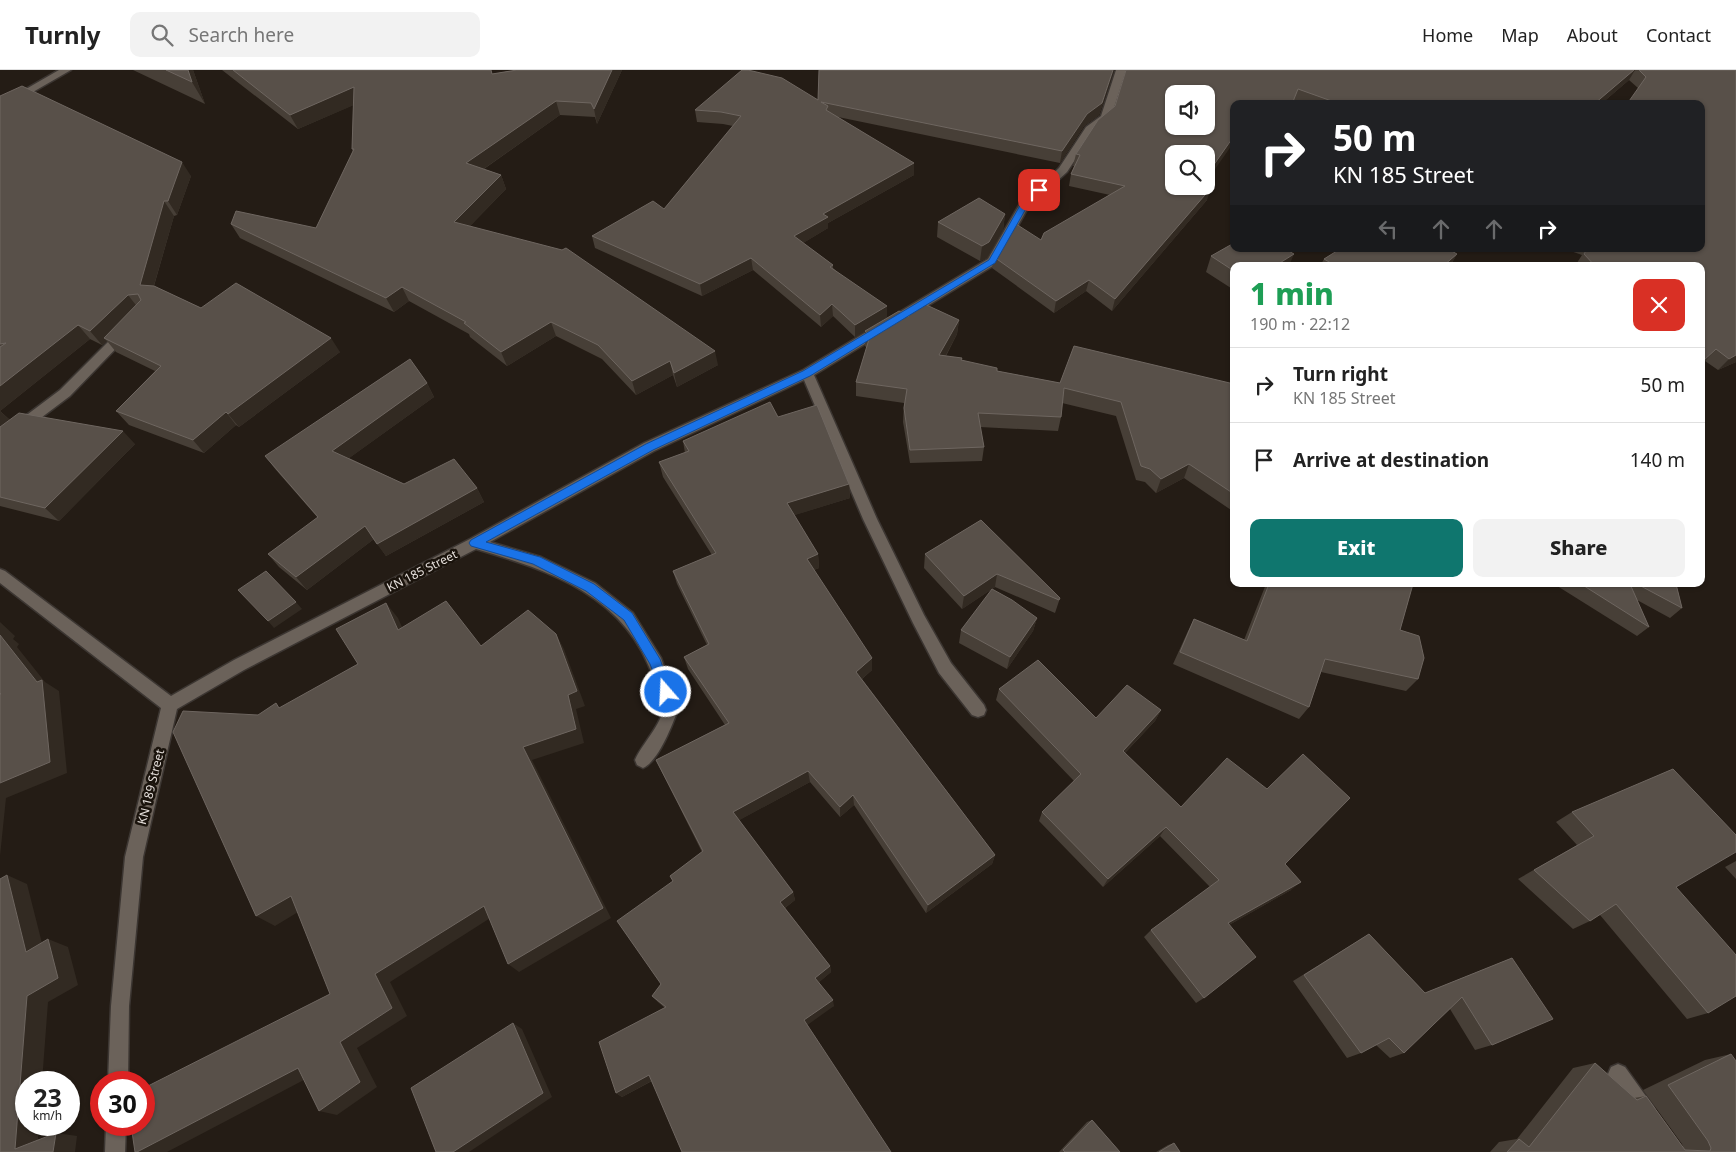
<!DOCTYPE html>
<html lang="en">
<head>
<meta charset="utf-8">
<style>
	:root { --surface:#fff; --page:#f2f2f2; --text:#222; --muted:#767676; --line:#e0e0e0; --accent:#0f766e }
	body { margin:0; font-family:"Noto Sans",sans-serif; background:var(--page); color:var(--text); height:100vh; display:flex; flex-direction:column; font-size:19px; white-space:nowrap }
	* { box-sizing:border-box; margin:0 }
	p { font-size:16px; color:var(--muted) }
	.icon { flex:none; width:28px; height:28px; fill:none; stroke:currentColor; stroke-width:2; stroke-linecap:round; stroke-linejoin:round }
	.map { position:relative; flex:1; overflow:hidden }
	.sheet { position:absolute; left:1230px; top:192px; width:475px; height:325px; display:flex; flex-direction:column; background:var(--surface); border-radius:10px; box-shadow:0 1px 4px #0004 }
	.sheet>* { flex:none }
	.hud { position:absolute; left:1230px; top:30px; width:475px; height:152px; border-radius:10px; box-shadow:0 1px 4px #0004; background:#202124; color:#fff; overflow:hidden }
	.tools { position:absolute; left:1165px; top:15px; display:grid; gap:10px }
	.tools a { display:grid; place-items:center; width:50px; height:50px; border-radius:10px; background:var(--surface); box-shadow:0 1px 4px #0004; font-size:25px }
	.speed { position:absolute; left:15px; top:1001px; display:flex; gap:10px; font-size:25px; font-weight:700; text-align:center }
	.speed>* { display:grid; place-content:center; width:65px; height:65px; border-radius:50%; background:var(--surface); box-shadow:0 1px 4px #0004; line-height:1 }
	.speed small { font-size:12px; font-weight:400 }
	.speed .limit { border:8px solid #d22; background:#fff; color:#111 }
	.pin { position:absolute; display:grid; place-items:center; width:42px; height:42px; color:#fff; margin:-21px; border-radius:10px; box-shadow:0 2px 8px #0006 }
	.me { position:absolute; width:55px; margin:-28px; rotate:341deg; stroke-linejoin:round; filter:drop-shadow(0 0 4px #0008) }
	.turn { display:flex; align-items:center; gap:18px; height:105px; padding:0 20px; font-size:22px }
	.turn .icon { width:65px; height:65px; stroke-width:2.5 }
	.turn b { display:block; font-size:35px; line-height:42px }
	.lanes { display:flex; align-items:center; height:48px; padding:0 20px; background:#0003; justify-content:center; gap:25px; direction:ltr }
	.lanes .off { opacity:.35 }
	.round { display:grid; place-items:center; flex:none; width:52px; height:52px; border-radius:10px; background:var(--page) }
	.headline { display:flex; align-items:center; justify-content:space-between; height:85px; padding:0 20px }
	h1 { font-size:30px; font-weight:800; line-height:38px; color:#1e9e55 }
	.button { display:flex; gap:10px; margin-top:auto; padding:10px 20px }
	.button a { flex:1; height:58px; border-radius:10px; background:var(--accent); color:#fff; font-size:20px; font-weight:800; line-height:58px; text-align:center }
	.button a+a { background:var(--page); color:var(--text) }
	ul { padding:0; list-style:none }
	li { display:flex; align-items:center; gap:15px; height:75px; padding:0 20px; border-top:1px solid var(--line) }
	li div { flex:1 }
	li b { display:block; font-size:19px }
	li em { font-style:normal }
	header { display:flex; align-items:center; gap:30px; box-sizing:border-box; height:70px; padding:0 25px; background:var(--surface); border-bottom:1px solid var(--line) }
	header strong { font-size:24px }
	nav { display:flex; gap:28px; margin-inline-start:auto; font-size:18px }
	.search { width:350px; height:45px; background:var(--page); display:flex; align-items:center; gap:12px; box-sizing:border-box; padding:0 18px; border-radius:10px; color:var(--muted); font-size:19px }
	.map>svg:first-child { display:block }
</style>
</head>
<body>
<header>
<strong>Turnly</strong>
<div class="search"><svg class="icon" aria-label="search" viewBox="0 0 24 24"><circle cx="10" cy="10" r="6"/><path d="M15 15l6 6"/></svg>Search here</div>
<nav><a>Home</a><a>Map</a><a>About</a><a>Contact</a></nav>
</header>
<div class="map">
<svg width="1736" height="1082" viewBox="0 0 1736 1082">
	<rect width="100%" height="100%" fill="#241c15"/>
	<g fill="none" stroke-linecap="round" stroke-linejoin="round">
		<defs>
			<path id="service" d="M124,259L128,260L130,263L128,266L70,326L5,375L0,377V365L60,320L120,260Z"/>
			<path id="minor" d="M59,0H71L0,41V34Z
				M1116,0H1126L1111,47L1094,61L1067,102L1052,116L1033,129L996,194L814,305L877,449L924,545L951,593L984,635L986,640L984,645L978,647L972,645L939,603L913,553L863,449L804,310L654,381L490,472L541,487L595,513L633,543L661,588L679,637C673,653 659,691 643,698L637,695L635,690C641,675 664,652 663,636C662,627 656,616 653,607C626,526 551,501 476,479L244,600L177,639L143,787L129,936L128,1012H108L111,936L125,787L161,638L0,513V499L5,501L171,626L234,590L470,469L644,373L803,300L988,189L1025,125L1044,112L1059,98L1086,57L1101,46Z
				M1618,994L1625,997L1653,1036L1656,1043L1653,1050L1646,1053L1639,1050L1611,1011L1608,1004L1611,997Z
				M106,1055H126L125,1082H105Z"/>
		</defs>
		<use href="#service" stroke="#3c3632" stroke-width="3"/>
		<use href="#minor" stroke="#3c3632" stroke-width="3"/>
		<use href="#service" fill="#6b625a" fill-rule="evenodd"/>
		<use href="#minor" fill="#6b625a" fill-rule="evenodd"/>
	</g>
	<path fill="#473f37" d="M133,0H193L205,34Z
		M222,0H491L492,4L517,0H622L597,54L595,47L560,45L484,99L501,105L506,119L470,156L718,295L677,317L673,305L636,325L602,289L556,266L507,296L470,267L469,264L409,231L394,242L240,168L231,154L316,158L353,82L352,79L353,35L298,59Z
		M819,0H1114L1099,45L1084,56L1060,93L838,47L914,105L828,153V158L803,173L833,195V198L887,247L855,267L833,246L821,257L753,200L702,226L595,178L592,166L664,139L733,56L723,54L697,52L695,40L818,30Z
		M1126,0H1736V292L1718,300L1705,291L1701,294V196H1575L1582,185L1565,179H1701L1638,18L1629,10L1601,34H1302L1293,31L1292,34H1234L1174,84L1207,130L1112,241L1086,221L1054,243L992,198L994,187L1041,170L1110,125L1069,116L1071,104L1074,96H1073L1076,84L1115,36Z
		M0,26L191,106L177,145L174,146L154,216L201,238L340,282L239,357L236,355L204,383L129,355L116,341L155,301L116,282L107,271L102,275L90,269L0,341L10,350L135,374L59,451L0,436Z
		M1005,144L1003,160L987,188L980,191L937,167L938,152Z
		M1457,184L1450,196H1320L1324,189Z
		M1211,186L1234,196V220L1206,202Z
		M908,247L959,250L957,264L946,286L997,301L1060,313L1234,314V442L1184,408L1156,423L1145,412L1136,410L1116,346L1062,333L1061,347L1058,361L980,357L984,377L982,391L910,393L903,352L904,333L856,326V312L867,278L865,276V261Z
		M427,313L434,327L349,388L404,414L477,418L484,432L386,486L374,469L307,520L279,497L268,484L318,448L276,400L265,386Z
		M778,347L849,414L850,428L794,445L818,484L819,498L814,500L872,600L862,609L995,785L992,794L926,843L854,735L840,747L810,712L739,750L793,822L795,830L785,838L830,896L831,902L819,912L834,936L652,1011L622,1027L616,1023L665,938L658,932L652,926L661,914L673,811L670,806L702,782L656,690L725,655L688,599L684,587L707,575L677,514L673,501L712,485L663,407L659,392L685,383L683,371Z
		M981,450L1060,528L1055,543L995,517L962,539L924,498L925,484Z
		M1266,514H1413L1400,560L1418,609L1406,621L1321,602L1309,637L1299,649L1173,594L1188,561L1194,549L1244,570Z
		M1554,514H1676L1682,538L1670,548L1637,530L1649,557L1637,566Z
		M1037,548L1033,561L1007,599L959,573L961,560Z
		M999,619L1096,648L1161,640L1155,651L1125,683L1181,737L1285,794L1291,820L1229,855L1204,928L1196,933L1144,867L1151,860L1210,817L1160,766L1103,817L1039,751L1042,742L1074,711L996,630Z
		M1572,742L1676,817L1708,943L1687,949L1600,845L1590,851L1573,859L1518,809L1577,775L1556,752Z
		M1736,791V809L1725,797Z
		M1369,864L1425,923L1512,888L1492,975L1475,980L1450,939L1404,983L1390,988L1376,975L1361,983L1347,988L1293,911Z
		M1731,984L1736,1082H1490L1499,1072L1517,1069L1573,998L1595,993L1634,1028L1646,1026L1683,1077L1682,1074L1643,1020L1705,990Z
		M1092,1050L1120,1082H1059L1087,1052Z
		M1174,1073L1180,1082H1156L1168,1075Z"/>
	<path fill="#322a22" d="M188,0H193L205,34L192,12Z
		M612,0H622L597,54L594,39Z
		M1113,0H1114L1099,45L1084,56L1060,93L1062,81Z
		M1634,0H1635L1629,10L1601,34H1594Z
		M354,17L361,32L298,59L290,45Z
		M556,31L560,45L472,107L466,93Z
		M1234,66V72L1206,112V106Z
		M182,92L191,106L177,145L168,131Z
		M914,93V105L828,153V158L795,178L794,166L823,144Z
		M501,105L506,119L460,166L454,152Z
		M1211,118L1207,130L1112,241L1115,229Z
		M164,131L174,146L150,229L140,215Z
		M1005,144L1003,160L987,188L980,191L982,176Z
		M1294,184L1289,196H1275Z
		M1457,184L1450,196H1443Z
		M751,188L753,200L702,226L700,214Z
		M1089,210L1086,221L1054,243L1056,231Z
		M402,217L409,231L394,242L386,228Z
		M128,225L139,239L104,268L107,271L102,275L90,261Z
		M832,234L833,246L821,257L820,245Z
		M887,236V247L855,267V255Z
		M959,250L957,264L938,300L939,285Z
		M551,252L556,266L507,296L501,282Z
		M78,255L90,269L0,341L13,353L0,363V316Z
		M331,268L340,282L239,357L228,344Z
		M1716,279L1705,291L1701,294V293Z
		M715,281L718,295L677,317L674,303Z
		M1736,285V292L1718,300L1729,289Z
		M670,291L673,305L636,325L632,311Z
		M427,313L434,327L341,394L332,381Z
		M226,342L236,355L204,383L193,370Z
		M123,361L135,374L59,451L45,438Z
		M1189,394L1184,408L1156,423L1161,409Z
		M849,414L850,428L789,447L787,433Z
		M477,418L484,432L386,486L377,474Z
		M365,456L374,469L307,520L296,507Z
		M818,484L819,498L809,502L807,489Z
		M997,504L995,517L962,539L964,526Z
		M296,532L302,539L274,558L268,551Z
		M386,533L398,548L410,575L398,560Z
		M1037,548L1033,561L1007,599L1010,587Z
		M0,552L15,566L13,569L19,574L17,577L45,612L59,621L67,703L6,728L0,786V713L37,612L0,565Z
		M556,564L564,579L585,636L576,639L584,673L532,690L611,848L519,902L508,894L523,677L568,625Z
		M872,588V600L856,614V602Z
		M1161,640L1155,651L1117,691L1123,681Z
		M808,701L810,712L736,752L733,742Z
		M853,725L854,735L840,747V737Z
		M1166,757L1160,766L1103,817L1108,809Z
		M995,785L992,794L926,843L928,835Z
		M7,805L27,814L46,889L26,882Z
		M1301,812L1291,820L1220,860L1228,853Z
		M793,822L795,830L782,840L780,832Z
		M291,826L308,836L275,856L256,846Z
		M484,836L495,845L390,912L407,946L357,978L377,1017L337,1045L319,1041L340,972L375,904Z
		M48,869L68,877L78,915L48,932L42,1012H26V1055H39L37,1082L15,1079L27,926Z
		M830,896L831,902L817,914L815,908Z
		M833,930L834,936L806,956L804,950Z
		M513,953L522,959L552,1027L469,1082H453Z
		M298,998L317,1003L167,1082H137Z
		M649,1005L655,1009L622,1027L616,1023Z
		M56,1063L77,1066L75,1082H53Z"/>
	<path fill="#585049" stroke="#6e6660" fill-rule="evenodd" d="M166,0H188L192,12Z
		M233,0H491L492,4L517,0H612L594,39L591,33L556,31L466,93L501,105L454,152L562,180L566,178L715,281L674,303L670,291L632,311L598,275L551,252L501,282L464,253L466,252L402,217L386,228L231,154L236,141L316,158L354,79H352L354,17L290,45Z
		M742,0H748L782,8L818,30L819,0H1113L1102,33L1087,44L1062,81L821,32L828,36L826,40L914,93L823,144L828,147L794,166L833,195L830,197L887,236L855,255L832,234L820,245L751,188L700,214L592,166L653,131L664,139L741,46L721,42L695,40Z
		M1126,0H1634L1594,34H1340L1298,19L1292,34H1234V66L1206,106V84H1174V116H1206L1211,118L1115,229L1089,210L1056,231L994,187L999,183L1016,154L1041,170L1044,163L1125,116L1071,104L1080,85L1076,84L1098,50L1115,36ZM1174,24H1206V56H1174Z
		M1639,0H1736V285L1729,289L1716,279L1701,293V196H1595L1584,184L1587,179H1701V34H1627L1646,7Z
		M22,16L182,92L168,131H164L140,215L154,216L201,238L236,213L331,268L228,344L226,342L193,370L116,341L161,296L104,268L141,230L138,224L128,225L90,261L78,255L0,316V277L6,273L0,274V26Z
		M979,128L1005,144L989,172L982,176L938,152Z
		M1234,173V179H1285L1294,184L1275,196H1234V201L1211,186Z
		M1340,179H1448L1457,184L1443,196H1336L1324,189Z
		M920,232L959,250L939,285L962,288L961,290L997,298V301L1060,313L1074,276L1234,314V424L1189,394L1161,409L1150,399L1141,396L1121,332L1064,318L1061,347L978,343L984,377L910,380L904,338L907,319L856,312L870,266L865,261L899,241L908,247Z
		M410,289L427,313L332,381L404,414L454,389L477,418L377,474L365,456L296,507L268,484L318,447L265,386Z
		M770,332L778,347L817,335L849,414L787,433L818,484L807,489L872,588L856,602L995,785L928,835L853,725L840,737L808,701L733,742L793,822L780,832L830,896L815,908L833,930L804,950L891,1082H682L649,1005L616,1023L599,972L666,937L652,926L661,914L617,851L673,811L670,806L703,781L656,690L729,653L684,587L709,574L673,501L716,483L659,392L689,381L683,371Z
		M19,343L123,361L45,438L0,427V357Z
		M981,450L1060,528L1059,530L997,504L964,526L925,484Z
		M266,501L296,532L268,551L238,520Z
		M1269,514H1413L1400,560L1419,566L1424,588L1418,609L1325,589L1309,637L1180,582L1194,549L1247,571Z
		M1581,514H1630L1649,557Z
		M1637,514H1676L1682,538Z
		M992,519L1012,530L1037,548L1010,587L961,560Z
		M446,531L481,576L528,540L556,564L577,621L568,625L576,659L523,677L603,838L508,894L484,836L375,904L392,938L340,972L360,1012L319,1041L298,998L137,1082H135L131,1055H144V1018L330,924L291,826L256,846L173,662L183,641L258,645L276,633L279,638L358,594L336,559L386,533L398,560Z
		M0,565L37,612L42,610L50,692L0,713V624H1L0,623Z
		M1038,590L1096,648L1127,615L1161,640L1123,681L1181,737L1227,688L1267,719L1303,684L1350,728L1285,794L1301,812L1228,853L1256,887L1204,928L1151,860L1219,810L1166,757L1108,809L1042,742L1081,704L999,619Z
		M1673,699L1736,765V782L1676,817L1736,885V926L1708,943L1616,834L1590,851L1534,800L1594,766L1572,742Z
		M7,805L26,882L48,869L58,908L27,926L15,1079L56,1063L53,1082H0V809Z
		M1369,864L1425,923L1512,888L1553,949L1492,975L1462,927L1404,983L1389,968L1361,983L1304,905Z
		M513,953L543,1023L453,1082H436L411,1018Z
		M1731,984L1736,991V1082H1507L1519,1069L1529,1077L1595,993L1637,1030L1646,1026L1685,1080L1710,1081L1711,1078L1708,1071L1668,1015Z
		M1092,1050L1120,1082H1065L1063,1080Z
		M1174,1073L1180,1082H1159Z"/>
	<path fill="#1a73e8" stroke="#114b97" d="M1039,118L1043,120L1032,128L995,193L810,306L653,380L486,472L540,487L594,514L632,543L660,589L672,622L670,626L666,627L662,626L650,594L624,550L611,540L586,521L533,494L471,476L469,473L471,470L646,374L803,301L989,190L1026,125Z"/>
	<g text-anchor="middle" stroke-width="5" stroke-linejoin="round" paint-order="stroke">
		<g font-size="12" fill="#e4deda" stroke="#1a130c">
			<text transform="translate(422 501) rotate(-27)" y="4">KN 185 Street</text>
			<text transform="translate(151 717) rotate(-76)" y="4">KN 189 Street</text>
		</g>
	</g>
</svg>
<div class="tools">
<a><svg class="icon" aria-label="sound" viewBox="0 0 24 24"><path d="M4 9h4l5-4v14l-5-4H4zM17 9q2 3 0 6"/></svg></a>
<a><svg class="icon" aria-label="search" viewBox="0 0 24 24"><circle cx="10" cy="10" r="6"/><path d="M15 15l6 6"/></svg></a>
</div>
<div class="speed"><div>23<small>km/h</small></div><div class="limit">30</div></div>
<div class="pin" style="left:1039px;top:120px;background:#d93025"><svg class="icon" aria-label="arrive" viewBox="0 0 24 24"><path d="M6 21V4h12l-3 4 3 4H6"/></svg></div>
<svg class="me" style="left:666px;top:622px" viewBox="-20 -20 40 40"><circle r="17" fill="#1a73e8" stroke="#fff" stroke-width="3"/><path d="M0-11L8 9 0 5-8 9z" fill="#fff"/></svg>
<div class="hud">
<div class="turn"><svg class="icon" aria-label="right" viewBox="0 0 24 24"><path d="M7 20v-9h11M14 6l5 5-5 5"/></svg><div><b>50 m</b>KN 185 Street</div></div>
<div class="lanes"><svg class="icon off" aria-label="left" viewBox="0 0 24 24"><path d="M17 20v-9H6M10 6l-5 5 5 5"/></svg><svg class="icon off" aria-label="ahead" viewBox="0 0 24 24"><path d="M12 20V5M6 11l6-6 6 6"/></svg><svg class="icon off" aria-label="ahead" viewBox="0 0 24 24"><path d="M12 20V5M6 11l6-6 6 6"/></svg><svg class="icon" aria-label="right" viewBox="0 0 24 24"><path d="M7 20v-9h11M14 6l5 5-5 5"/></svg></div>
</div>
<section class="sheet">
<div class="headline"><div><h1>1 min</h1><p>190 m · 22:12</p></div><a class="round" style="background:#d93025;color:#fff"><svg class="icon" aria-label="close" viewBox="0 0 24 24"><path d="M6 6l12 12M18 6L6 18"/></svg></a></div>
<ul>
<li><svg class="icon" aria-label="right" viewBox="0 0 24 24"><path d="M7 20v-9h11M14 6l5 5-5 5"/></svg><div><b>Turn right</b><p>KN 185 Street</p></div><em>50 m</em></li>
<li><svg class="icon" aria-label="arrive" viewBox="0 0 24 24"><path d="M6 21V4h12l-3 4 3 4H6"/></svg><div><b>Arrive at destination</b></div><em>140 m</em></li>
</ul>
<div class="button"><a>Exit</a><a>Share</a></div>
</section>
</div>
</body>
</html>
